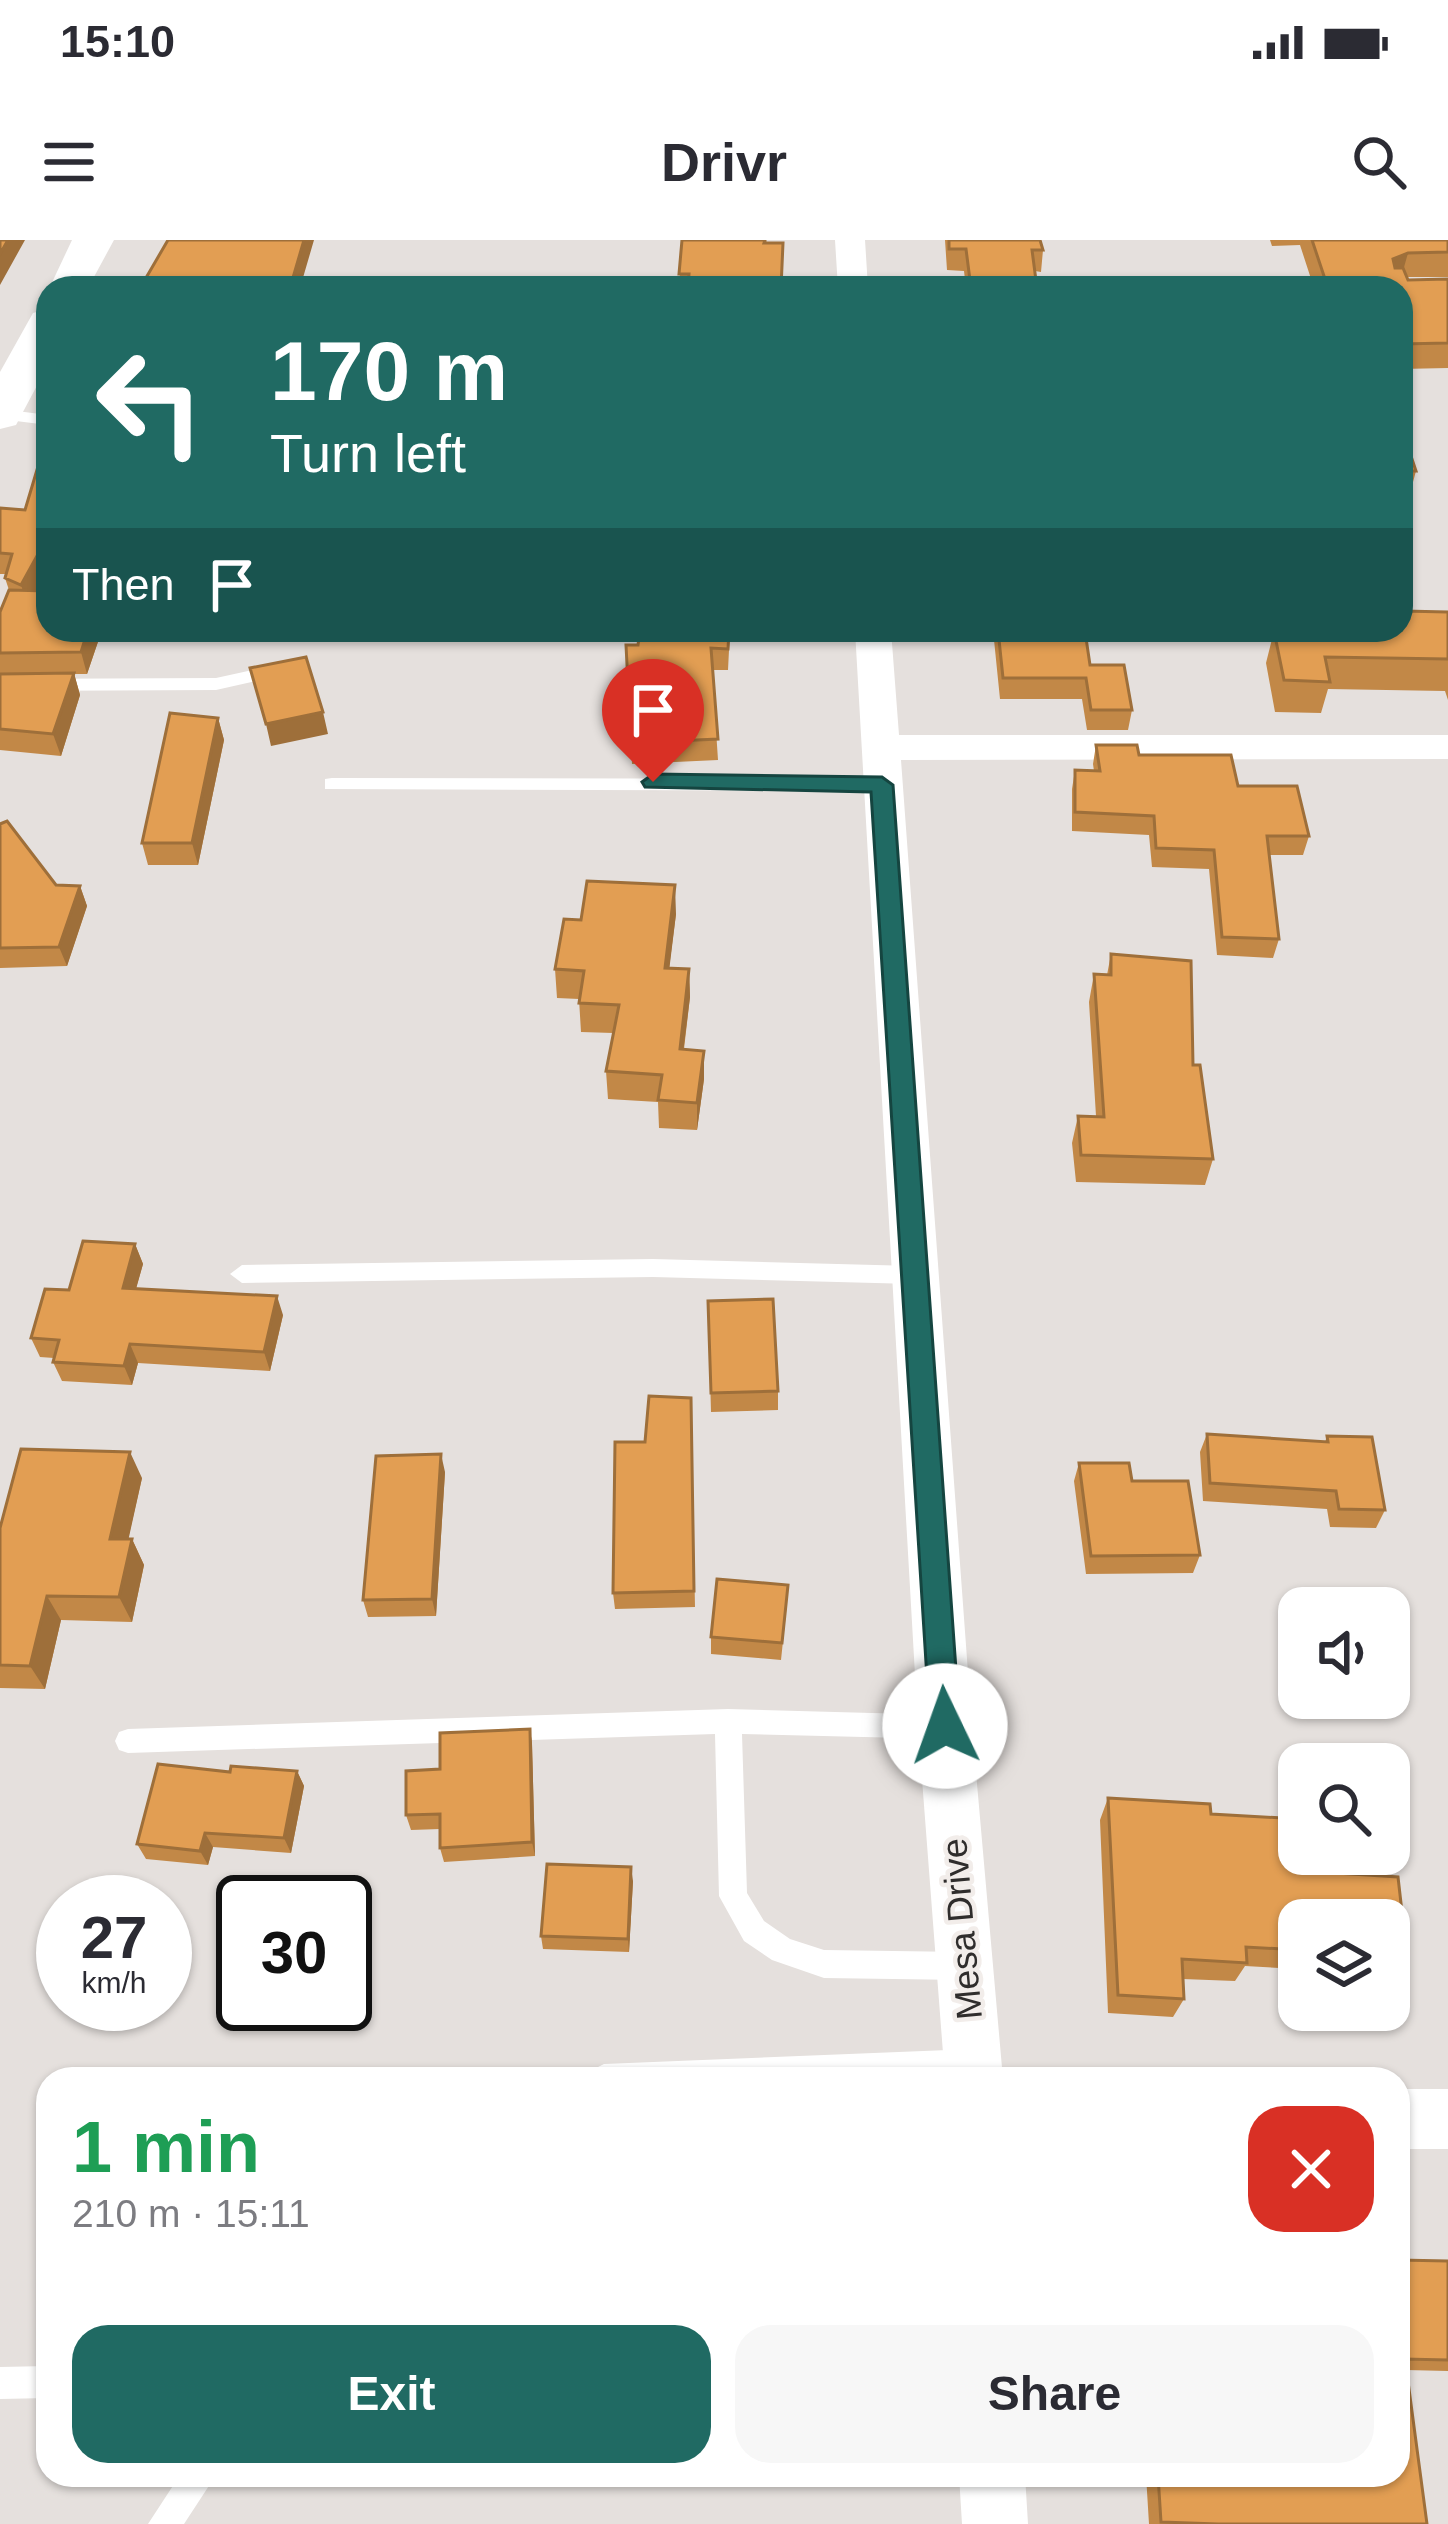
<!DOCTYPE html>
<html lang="en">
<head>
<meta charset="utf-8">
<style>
	:root { --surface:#fff; --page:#f7f7f7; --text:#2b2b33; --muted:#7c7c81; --accent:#206a63 }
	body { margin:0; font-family:Helvetica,sans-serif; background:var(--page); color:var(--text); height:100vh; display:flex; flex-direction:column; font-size:45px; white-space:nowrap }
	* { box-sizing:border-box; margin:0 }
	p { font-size:39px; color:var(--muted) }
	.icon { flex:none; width:66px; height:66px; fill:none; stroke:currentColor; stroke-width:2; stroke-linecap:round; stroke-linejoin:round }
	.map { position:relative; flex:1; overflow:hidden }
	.drawer { position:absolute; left:36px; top:1827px; width:1374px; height:420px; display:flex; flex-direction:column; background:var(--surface); border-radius:36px; box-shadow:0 3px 9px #0004 }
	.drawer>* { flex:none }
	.hud { position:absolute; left:36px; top:36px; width:1377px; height:366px; border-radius:36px; box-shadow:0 3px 9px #0004; background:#206a63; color:#fff; overflow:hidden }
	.tools { position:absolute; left:1278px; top:1347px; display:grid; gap:24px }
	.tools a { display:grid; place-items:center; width:132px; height:132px; border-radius:24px; background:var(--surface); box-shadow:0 3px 9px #0004; font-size:60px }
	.speed { position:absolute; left:36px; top:1635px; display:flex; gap:24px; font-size:60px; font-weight:700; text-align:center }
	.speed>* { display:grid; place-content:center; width:156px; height:156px; border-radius:50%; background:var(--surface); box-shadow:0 3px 9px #0004; line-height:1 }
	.speed small { font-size:30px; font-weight:400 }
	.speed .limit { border:6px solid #111; border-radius:18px; background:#fff; color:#111 }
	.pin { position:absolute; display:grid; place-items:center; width:102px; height:102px; color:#fff; margin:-123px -51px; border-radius:50% 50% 50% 0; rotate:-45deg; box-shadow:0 0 12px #0007 }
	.pin .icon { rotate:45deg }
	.me { position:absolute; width:132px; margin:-66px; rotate:357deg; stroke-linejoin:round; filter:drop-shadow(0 0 9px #0008) }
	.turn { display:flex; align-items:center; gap:42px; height:252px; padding:0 36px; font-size:54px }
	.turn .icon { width:156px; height:156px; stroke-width:2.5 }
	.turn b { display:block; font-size:84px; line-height:102px }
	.then { display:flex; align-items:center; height:114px; padding:0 36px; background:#0003; gap:24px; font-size:45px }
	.round { display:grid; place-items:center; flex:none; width:126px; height:126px; border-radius:36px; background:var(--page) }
	.head { display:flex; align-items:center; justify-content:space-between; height:204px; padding:0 36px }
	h1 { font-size:72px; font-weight:700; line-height:90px; color:#1e9e55 }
	.primary-button { display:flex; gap:24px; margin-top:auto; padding:24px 36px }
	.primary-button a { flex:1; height:138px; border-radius:36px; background:var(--accent); color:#fff; font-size:48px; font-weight:700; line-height:138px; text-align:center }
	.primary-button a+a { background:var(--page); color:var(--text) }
	.status { display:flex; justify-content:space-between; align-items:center; height:84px; padding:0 60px; background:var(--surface); direction:ltr }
	.status svg { height:33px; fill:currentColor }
	header { display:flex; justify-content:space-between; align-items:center; height:156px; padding:0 36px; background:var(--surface); font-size:54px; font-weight:700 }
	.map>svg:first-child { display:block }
</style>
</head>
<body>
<div class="status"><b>15:10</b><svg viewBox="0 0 49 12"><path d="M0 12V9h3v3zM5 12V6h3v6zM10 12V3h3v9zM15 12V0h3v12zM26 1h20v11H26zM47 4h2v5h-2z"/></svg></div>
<header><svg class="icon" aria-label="menu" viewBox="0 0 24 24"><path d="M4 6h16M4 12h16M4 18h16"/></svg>Drivr<svg class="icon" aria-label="search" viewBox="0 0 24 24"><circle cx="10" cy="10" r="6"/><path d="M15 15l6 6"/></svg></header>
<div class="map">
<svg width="1448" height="2284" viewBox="0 0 1448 2284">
	<rect width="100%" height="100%" fill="#e5e0dd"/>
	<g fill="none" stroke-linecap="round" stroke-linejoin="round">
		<path fill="#fff" fill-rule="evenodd" d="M1,169L48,175V185L0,179Z
			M284,423L293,429L291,433L216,450L0,451V439L216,438Z
			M332,538L882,539L892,545L882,551L325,549V539Z
			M653,1019L913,1026L925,1035L913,1044L653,1037L242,1043L230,1034L242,1025Z
			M728,1469L945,1475L954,1478L958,1487L954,1496L945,1499L742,1494L747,1653L764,1681L790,1699L824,1710L963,1712L973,1716L977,1726L973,1736L963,1740L824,1738L772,1720L744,1701L719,1656L715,1494L128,1513L119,1510L115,1501L119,1492L128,1489Z
			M973,1809L983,1814L988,1824L983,1834L973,1839H589L594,1829L604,1824Z
			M48,2126V2158L0,2159V2127Z
			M180,2235H216L184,2284H148Z"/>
		<path fill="#fff" fill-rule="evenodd" d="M835,0H865L868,48H838Z
			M855,390H891L899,495H1448V519L901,520L972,1487L1003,1839H945L918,1487Z
			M1398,1849H1448V1909H1398Z
			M959,2235H1025L1028,2284H962Z"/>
		<path fill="#fff" fill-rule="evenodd" d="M72,0H114L88,48L48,51Z
			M48,69V125L16,185L0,189V132L33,73Z"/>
	</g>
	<path fill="#c28847" d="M682,0H766L781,48H679Z
		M945,0H1040L1043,10L1041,32L1035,31L1037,48H966L964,31L947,30Z
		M1270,0H1448V37H1407L1408,40L1448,39V128L1401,129V48H1314L1300,5L1272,6Z
		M1401,186L1416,231L1410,253H1401Z
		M48,193V329L36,351L48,390H102L87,434H74L80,455L61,516L0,510V372L9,350L5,338L6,334H0V268L25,270Z
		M1403,371L1448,372V460L1445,451L1328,449L1321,473L1275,472L1266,423L1274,391L1401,390Z
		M730,390L728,430H712L718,520L632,524L626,405H638Z
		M993,390H1079L1090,425L1132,470L1128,490H1087L1082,459H1000Z
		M218,478L224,500L198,625H148L142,603Z
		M1096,505L1139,515L1238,546L1309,596L1303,615H1269L1279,699L1273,718L1217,715L1209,629L1152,627L1149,595L1072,591V549L1075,530L1094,531L1093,524Z
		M0,584L56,645L80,646L87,666L67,726L0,728Z
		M676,674L669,728L689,729L690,757L684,809L704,811V839L697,890L659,888L658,862L608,859L606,831L613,793L581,792L579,759L557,758L555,729L581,680Z
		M1111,714L1193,825L1213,919L1205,945L1076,942L1072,903L1078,876H1096L1089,762L1094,734L1107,735Z
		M135,1004L143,1024L136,1048L283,1075L270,1131L138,1123L132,1145L62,1141L53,1122L54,1118L40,1117L31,1098L69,1050Z
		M708,1061L778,1151V1170L711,1172Z
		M691,1158L695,1367L615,1369L613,1353L645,1202Z
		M1207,1194L1325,1202L1327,1196L1385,1270L1376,1288L1330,1287L1327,1269L1203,1261L1200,1212Z
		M1079,1223L1132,1241L1200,1315L1193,1333L1086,1334L1074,1241Z
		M445,1232L436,1376L368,1377L363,1360Z
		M142,1238L128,1299H132L144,1325L132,1382L61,1380L45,1449L0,1448V1288Z
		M787,1363L781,1420L711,1414V1397Z
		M530,1489L532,1504L535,1616L444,1622L440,1608V1589L411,1590L406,1575L440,1529Z
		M297,1531L304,1546L291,1613L213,1607L208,1625L146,1619L137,1604L230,1532Z
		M1108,1558L1210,1564L1211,1574L1299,1579V1614H1335L1337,1633L1398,1637L1407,1716L1392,1735H1389V1680H1299V1729L1245,1726L1235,1741L1183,1739L1184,1759L1173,1777L1108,1773L1100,1580Z
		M633,1641L629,1712L543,1709L541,1696Z
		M1398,2020L1448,2021V2131L1406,2130L1427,2284H1149L1146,2235H1398Z"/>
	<path fill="#9e6f3a" d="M8,0H25L0,45V14Z
		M304,0H314L300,48H290Z
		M1408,13L1401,38L1386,44L1393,19Z
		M48,296V329L28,366L21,345Z
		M88,390H102L87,434L81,412Z
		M74,433L80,455L61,516L53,494Z
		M323,472L328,494L271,506L266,484Z
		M218,478L224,500L198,625L192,603Z
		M675,645L676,674L666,756L665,728Z
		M80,646L87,666L67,726L59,707Z
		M689,729L690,757L680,837V809Z
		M704,811V839L697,890V863Z
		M135,1004L143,1024L131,1067L123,1048Z
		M277,1056L283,1075L270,1131L264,1112Z
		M130,1104L138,1123L132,1145L124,1126Z
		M130,1212L142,1238L123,1324L110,1299Z
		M441,1214L445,1232L436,1376L432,1359Z
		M132,1299L144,1325L132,1382L119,1357Z
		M47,1356L61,1380L45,1449L30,1426Z
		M530,1489L532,1504L535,1616L532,1602Z
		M297,1531L304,1546L291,1613L284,1598Z
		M205,1593L213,1607L208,1625L200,1611Z
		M631,1627L633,1641L629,1712L628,1699Z"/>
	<path fill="#e29e53" stroke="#9e6f3a" stroke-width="3" d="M0,0H8L0,14Z
		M168,0H304L290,48H107L109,43H143Z
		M682,0H765L764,3H783L781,48H688L689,34H679Z
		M949,0H1040L1043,10H1032L1037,48H971L966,9H949Z
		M1312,0H1448V12L1408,13L1393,19L1395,28H1403L1408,40L1448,39V103L1401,104V48H1328Z
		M1401,186L1416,231H1401Z
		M48,193V296L21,345L5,338L12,314L0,313V268L25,270Z
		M9,350L48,351V390H88L81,412L0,413V372Z
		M1401,364L1403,371L1448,372V419L1325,417L1330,442L1284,440L1274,391L1401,390Z
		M640,390H729L728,409L711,408L718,499L631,503L626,405H638Z
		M998,390H1079L1080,398H1086L1090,425H1124L1132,470H1091L1086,438H1003Z
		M306,417L323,472L266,484L250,428Z
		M74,433L53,494L0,489V434Z
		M170,473L218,478L192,603H142Z
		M1096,505H1137L1139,515H1231L1238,546H1297L1309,596H1267L1279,699L1222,697L1214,610L1156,608L1154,576L1075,572V530L1100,531Z
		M7,581L56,645L80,646L59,707L0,708V584Z
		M587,641L675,645L665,728L689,729L680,809L704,811L697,863L658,860L662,835L606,831L619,765L579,763L584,731L555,729L564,679L581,680Z
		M1111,714L1191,721L1193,825H1200L1213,919L1081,915L1078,876L1104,877L1094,734L1111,735Z
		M83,1001L135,1004L123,1048L277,1056L264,1112L130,1104L124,1126L53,1122L59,1100L31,1098L45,1049L69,1050Z
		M773,1059L778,1151L711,1153L708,1061Z
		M649,1156L691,1158L694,1351L613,1353L615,1202H645Z
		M1207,1194L1328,1202L1327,1196L1372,1197L1385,1270L1339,1269L1336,1251L1210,1243Z
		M21,1209L130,1212L110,1299H132L119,1357L47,1356L30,1426L0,1425V1288Z
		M441,1214L432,1359L363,1360L376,1216Z
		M1079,1223H1129L1132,1241H1188L1200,1315L1091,1316Z
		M717,1339L788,1345L782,1403L711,1397Z
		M530,1489L532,1602L440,1608V1574L406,1575V1531L440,1529V1493Z
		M158,1524L230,1532L231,1526L297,1531L284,1598L205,1593L200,1611L137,1604Z
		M1108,1558L1210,1564L1211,1574L1299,1579V1614H1335L1337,1633L1398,1637L1407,1716L1389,1715V1680H1299V1710L1246,1707L1247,1723L1182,1719L1184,1759L1118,1755Z
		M547,1624L631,1627L628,1699L541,1696Z
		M1398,2020L1448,2021V2120L1405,2119L1427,2284H1218L1161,2282L1158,2235H1398Z"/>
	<path fill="#206a63" stroke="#154540" stroke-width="3" d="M653,534L882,537L893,545L960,1486L955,1496L945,1501L934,1496L930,1486L871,552L645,547L642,542Z"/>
	<g text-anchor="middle" stroke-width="9" stroke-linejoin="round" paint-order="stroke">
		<g font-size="36" fill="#2f2d2c" stroke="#f2edea">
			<text transform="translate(961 1689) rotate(-95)" y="13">Mesa Drive</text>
		</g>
	</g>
</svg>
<div class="tools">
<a><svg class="icon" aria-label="sound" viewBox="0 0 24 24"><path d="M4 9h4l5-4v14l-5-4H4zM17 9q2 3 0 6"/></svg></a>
<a><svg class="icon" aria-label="search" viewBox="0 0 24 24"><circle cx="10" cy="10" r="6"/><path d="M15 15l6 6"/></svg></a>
<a><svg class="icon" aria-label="layers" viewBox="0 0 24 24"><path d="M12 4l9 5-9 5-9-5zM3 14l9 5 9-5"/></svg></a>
</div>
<div class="speed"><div>27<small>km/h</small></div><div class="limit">30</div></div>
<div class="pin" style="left:653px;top:542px;background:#d93025"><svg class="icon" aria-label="arrive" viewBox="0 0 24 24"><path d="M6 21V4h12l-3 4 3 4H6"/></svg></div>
<svg class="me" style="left:945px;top:1486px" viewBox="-20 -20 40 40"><circle r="19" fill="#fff"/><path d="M0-13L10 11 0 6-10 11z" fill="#206a63"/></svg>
<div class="hud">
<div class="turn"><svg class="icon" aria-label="left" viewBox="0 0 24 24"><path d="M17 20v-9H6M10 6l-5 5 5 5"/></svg><div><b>170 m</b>Turn left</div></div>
<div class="then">Then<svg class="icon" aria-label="arrive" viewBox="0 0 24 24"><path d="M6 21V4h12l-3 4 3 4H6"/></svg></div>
</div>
<section class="drawer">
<div class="head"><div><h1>1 min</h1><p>210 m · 15:11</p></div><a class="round" style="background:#d93025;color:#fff"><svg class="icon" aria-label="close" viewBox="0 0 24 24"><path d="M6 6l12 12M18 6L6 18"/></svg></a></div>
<div class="primary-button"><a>Exit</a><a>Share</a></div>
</section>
</div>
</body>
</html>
